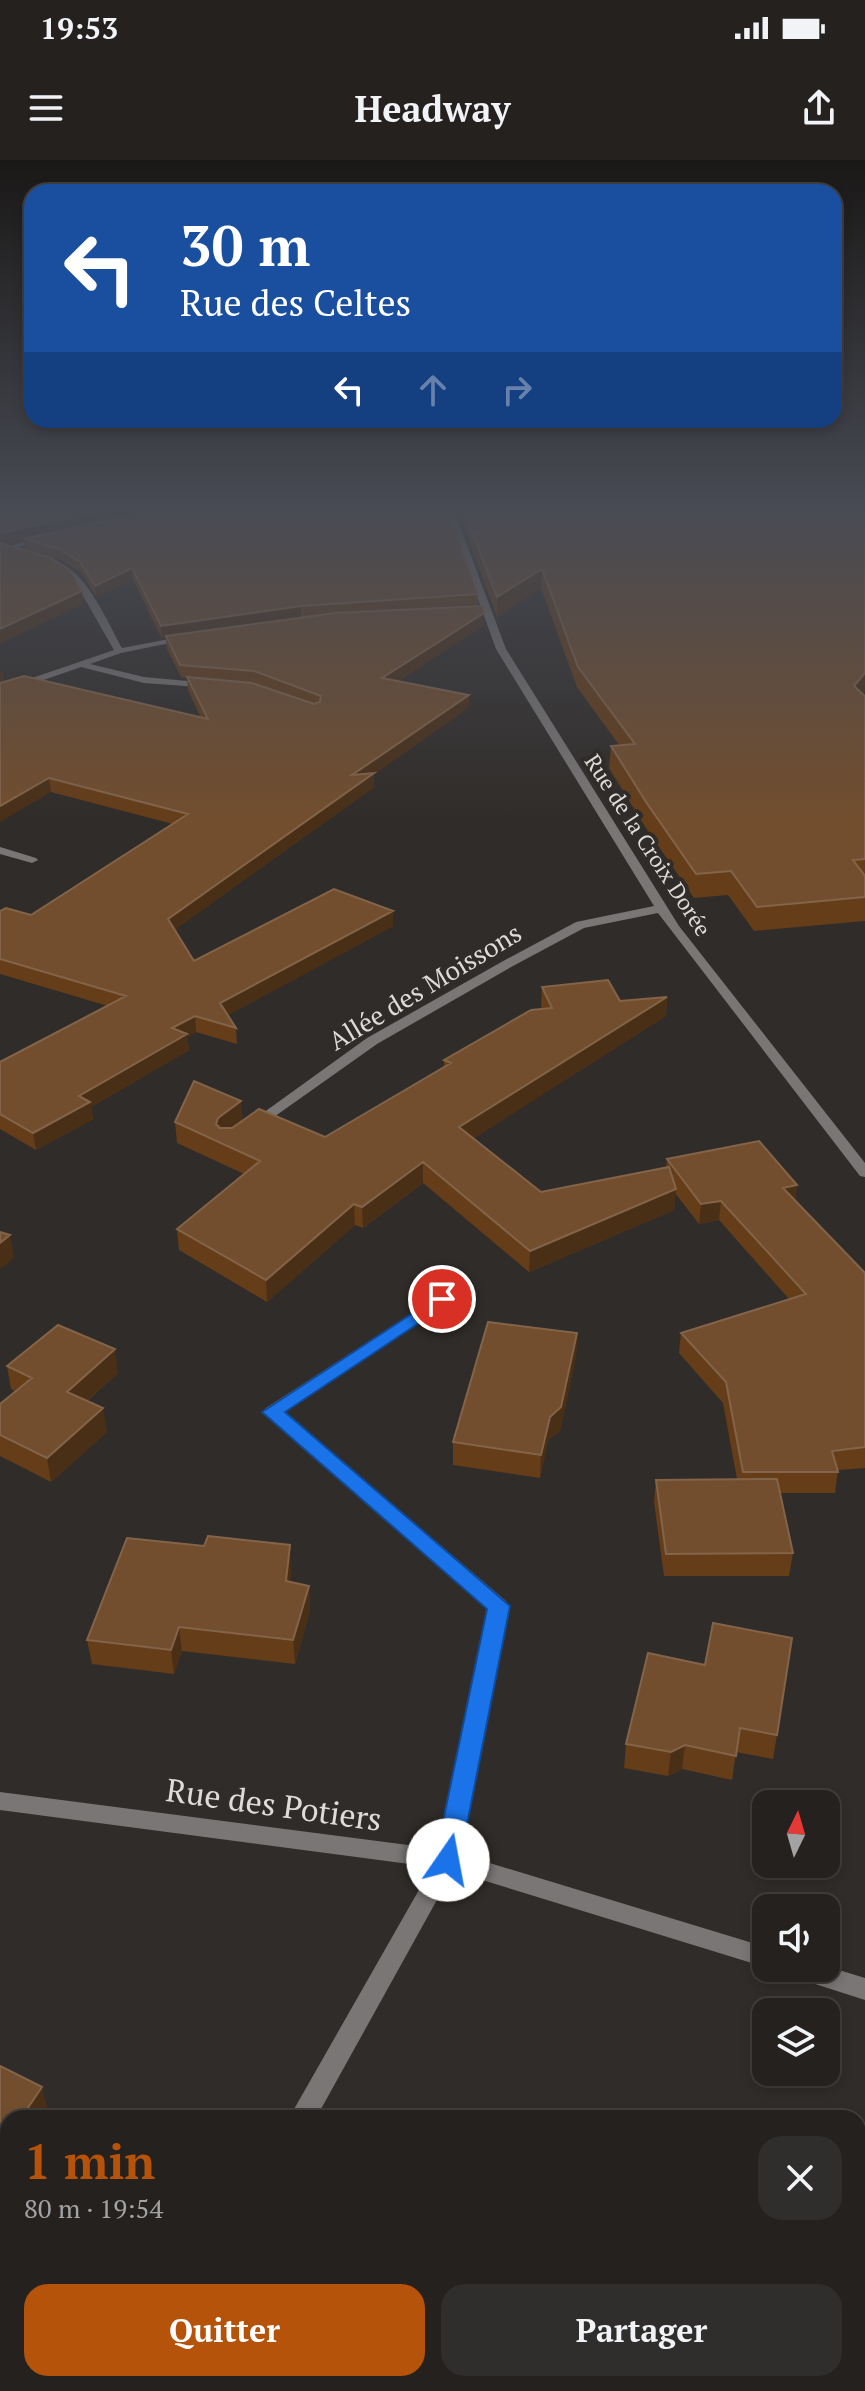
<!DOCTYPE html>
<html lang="fr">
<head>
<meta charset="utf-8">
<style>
	:root { --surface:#24211f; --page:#302e2c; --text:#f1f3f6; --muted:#a3a3a4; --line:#413e3d; --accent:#b45309 }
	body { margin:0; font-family:"PT Serif",serif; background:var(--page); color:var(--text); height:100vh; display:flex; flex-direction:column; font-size:30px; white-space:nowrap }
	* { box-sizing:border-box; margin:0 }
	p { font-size:26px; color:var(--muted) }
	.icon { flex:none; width:44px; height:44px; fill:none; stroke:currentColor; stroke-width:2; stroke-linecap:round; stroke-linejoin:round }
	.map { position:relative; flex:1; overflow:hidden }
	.drawer { position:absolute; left:0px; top:1950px; width:866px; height:282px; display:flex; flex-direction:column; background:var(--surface); border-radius:24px 24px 0 0; box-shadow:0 4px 12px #0003,0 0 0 2px var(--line) }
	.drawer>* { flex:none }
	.guide { position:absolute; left:24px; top:24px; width:818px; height:244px; border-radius:24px; box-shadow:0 4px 12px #0003,0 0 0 2px var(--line); background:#1a4fa0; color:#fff; overflow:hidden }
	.needle { width:52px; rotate:5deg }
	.controls { position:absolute; left:752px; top:1630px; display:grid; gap:16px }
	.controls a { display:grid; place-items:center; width:88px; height:88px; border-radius:16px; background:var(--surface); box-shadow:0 4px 12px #0003,0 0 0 2px var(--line); font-size:40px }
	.pin { position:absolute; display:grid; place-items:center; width:68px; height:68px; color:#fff; margin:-34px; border:4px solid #fff; border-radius:50%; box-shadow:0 2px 8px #0007 }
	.me { position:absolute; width:88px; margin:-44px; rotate:12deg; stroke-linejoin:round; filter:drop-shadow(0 0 6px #0008) }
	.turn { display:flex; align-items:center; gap:28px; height:168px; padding:0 24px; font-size:36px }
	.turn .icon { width:104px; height:104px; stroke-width:2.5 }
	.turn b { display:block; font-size:56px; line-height:68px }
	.lanes { display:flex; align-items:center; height:76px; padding:0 24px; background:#0003; justify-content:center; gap:40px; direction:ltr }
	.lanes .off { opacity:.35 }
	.round { display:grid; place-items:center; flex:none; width:84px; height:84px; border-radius:24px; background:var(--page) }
	.head { display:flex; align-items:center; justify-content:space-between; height:136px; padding:0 24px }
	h1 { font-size:48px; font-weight:600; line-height:60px; color:var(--accent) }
	.cta { display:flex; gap:16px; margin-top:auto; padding:16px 24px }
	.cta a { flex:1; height:92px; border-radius:24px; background:var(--accent); color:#fff; font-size:32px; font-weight:600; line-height:92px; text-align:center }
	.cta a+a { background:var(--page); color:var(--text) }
	.status { display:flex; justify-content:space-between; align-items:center; height:56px; padding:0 40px; background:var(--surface); direction:ltr }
	.status svg { height:22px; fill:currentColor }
	header { display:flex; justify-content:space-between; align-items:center; height:104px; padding:0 24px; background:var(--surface); font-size:36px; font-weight:600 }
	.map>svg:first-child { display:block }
</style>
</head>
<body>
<div class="status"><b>19:53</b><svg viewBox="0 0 49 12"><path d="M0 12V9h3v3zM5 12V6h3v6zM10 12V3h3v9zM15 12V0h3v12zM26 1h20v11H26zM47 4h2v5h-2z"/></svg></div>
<header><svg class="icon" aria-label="menu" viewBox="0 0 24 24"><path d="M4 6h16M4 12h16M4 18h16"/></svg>Headway<svg class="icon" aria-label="share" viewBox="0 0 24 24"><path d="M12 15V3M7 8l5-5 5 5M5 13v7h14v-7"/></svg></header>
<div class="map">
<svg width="865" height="2231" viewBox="0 0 865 2231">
	<rect width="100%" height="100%" fill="#302c29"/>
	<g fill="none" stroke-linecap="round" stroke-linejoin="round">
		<path fill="#797675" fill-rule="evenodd" d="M445,348H453L506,489L679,766L865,1003V1017L860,1016L658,753L584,768L513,806L377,884L257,969H247L245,966L367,878L505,800L576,762L654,746L496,489Z
			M42,376L49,378L5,391L1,389Z
			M52,402C83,403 108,463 122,488L185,476L190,479L121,493L90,504L144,517L209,523L212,524V528L144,523L81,507L0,535V529L114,490L74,420L52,406Z
			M0,687L36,698L38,700L32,703L0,694Z
			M442,1134L448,1135L450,1139L448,1143L284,1252L506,1441L509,1446L460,1694L766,1787L768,1808L453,1711L316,1958H289L432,1707L0,1650V1632L439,1689L489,1448L263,1252L266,1248Z
			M826,1806L865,1818V1840L790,1816L786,1808Z
			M133,2224H163L160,2231H130Z"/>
	</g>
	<path fill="#653d19" d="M0,348L478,434V446L484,453V465L398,521L469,535L468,548L374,614V627L174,770L194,801L393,766L228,855L236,868L237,884L196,872L187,877L189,890L91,947L93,959L36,990L0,969V902L108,846L0,814V751L31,755L173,664L51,632L5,522L201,558L188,530L187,518L181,517L167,489L166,478L162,479L133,420L96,437L82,413L61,400L25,390L24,380L3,384L84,443L0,483Z
		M457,348H865V530L862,533L865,536V761L754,771L728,735L694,738L644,665L609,608L611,586L619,585L577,527L541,428L497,457Z
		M542,827L620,841L667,837L666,856L473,978L541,1032L666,1008L667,999L797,1025L795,1041L865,1113V1308L838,1310L835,1333H780L793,1393L789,1416H664L654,1342L656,1320L737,1319L723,1243L679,1193L681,1173L789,1139L719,1060L699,1064L675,1033L674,1050L529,1112L423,1023L363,1068L355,1065L267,1142L179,1090L177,1069L244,1014L177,983L175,962L243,961L325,977L444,908V900L542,849L541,846Z
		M577,1173L576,1196L560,1271L548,1280L540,1318L453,1305V1282Z
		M7,1206L118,1213L87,1241L107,1272L51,1322L0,1296V1244L15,1231L11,1229Z
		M291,1409L290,1422L309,1426L310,1450L295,1504L182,1491L174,1514L92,1504L87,1480Z
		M648,1493L777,1575L773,1599L736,1592L732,1620L682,1609L668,1616L624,1608L626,1584Z"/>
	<path fill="#4a2f17" d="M119,348H171L0,385V373Z
		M132,408L133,420L96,437L95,426Z
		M542,409L541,428L497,457V437Z
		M82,431L84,443L0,483V469Z
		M301,446V458L162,479L161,466Z
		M484,453V465L383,530L382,518Z
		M3,511L5,524L0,526V513Z
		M865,513V530L851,547L854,526Z
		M469,535L468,548L374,614V627L169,774L168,759L352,615Z
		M49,618L51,632L0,662V646Z
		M393,751V766L221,859L220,843Z
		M667,837L666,856L459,988V967Z
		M195,856L196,872L187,877L189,890L91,947L93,959L36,990L33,973L79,936L172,868Z
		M241,941L243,962L220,978L216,964L218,958Z
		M423,1002V1023L363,1068L362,1047Z
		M797,1025L795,1045L783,1028Z
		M676,1029L674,1050L529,1112L530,1091Z
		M721,1041L719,1060L699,1064L701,1044Z
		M354,1044L355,1065L267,1142L266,1120Z
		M10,1075L14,1098L0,1109V1083Z
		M577,1173L576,1196L560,1271L548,1280L540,1318L541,1295L550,1257Z
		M115,1189L118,1213L70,1255L67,1232Z
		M103,1248L107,1272L51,1322L47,1298Z
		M290,1385L291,1409L288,1445L286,1421Z
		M309,1426L310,1450L295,1504L293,1480Z
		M179,1467L182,1491L174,1514L171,1490Z
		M685,1585L682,1609L668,1616L671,1592Z
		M42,1927L49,1955L47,1958H21Z
		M8,1977V2017L0,2029V1989Z
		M28,2224H52L48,2231H24Z"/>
	<path fill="#724e2e" stroke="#836449" stroke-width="2" d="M0,348H119L0,373Z
		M165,348H447L478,434L301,446L161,466L132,408L95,426L80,402L59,389L24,379Z
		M463,348H865V513L854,526L865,536V699L853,700L865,716V737L757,747L731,711L696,714L646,642L611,586L635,584L578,507L542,409L497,437Z
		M0,383L51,398L70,410L82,431L0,469Z
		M482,446L484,453L382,518L469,535L352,615L374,613L168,759L194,801L334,729L393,751L220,843L236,868L195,856L172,868L187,874L79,936L90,942L33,973L0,954V902L126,836L0,799V751L6,748L31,755L188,654L49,618L0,646V523L24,516L208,559L187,517L252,523L314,544L320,542L321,536L254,511L180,505L166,476L335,453Z
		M608,820L620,841L667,837L459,967L541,1032L669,1007L676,1029L530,1091L423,1002L362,1047L354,1044L266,1120L177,1069L260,1001L175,962L194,921L241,941L218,958L216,964L220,968H232L259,949L325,977L451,903L444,900L531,850L552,848L542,827Z
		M759,981L797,1025L783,1028L865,1113V1287L832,1291L838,1312H743L726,1222L681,1173L806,1134L721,1041L701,1044L667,999Z
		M0,1072L10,1075L0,1083Z
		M488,1162L577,1173L561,1247L550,1257L541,1295L453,1282Z
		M58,1165L115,1189L67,1232L103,1248L47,1298L0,1275V1244L32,1218L7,1206Z
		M777,1319L793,1393L666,1394L656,1320Z
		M208,1376L290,1385L286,1421L309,1426L293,1480L179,1467L171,1490L87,1480L127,1378L204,1386Z
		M713,1463L792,1478L777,1575L740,1568L736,1596L685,1585L671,1592L626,1584L648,1493L705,1505Z
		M0,1906L42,1927L21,1958H8V1977L0,1989Z
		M0,2045L8,2049V2224H28L24,2231H0Z"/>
	<linearGradient id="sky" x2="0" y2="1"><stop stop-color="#1a1817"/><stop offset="0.53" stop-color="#484b54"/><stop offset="1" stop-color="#484b54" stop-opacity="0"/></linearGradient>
	<rect width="865" height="660" fill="url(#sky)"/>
	<path fill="#1a73e8" stroke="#114b97" stroke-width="2" d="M442,1134L452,1139L449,1143L285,1252L510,1446L460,1700L457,1708L448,1711L439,1708L435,1700L487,1449L262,1252Z"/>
	<g text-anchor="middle" stroke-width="8" stroke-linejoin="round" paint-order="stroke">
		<g font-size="22" fill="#dedbd9" stroke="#302c29">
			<text transform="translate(648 685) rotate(57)" y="8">Rue de la Croix Dorée</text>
		</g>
		<g font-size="26" fill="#dedbd9" stroke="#302c29">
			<text transform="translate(425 827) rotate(-31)" y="9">Allée des Moissons</text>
		</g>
		<g font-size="32" fill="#dedbd9" stroke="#302c29">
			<text transform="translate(274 1645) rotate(8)" y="11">Rue des Potiers</text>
		</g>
	</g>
</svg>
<div class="controls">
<a><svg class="needle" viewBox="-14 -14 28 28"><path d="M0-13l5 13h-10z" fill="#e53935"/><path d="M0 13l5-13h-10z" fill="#a3a3a4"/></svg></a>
<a><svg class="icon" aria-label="sound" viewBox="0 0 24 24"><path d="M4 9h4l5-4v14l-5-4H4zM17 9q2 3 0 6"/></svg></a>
<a><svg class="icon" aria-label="layers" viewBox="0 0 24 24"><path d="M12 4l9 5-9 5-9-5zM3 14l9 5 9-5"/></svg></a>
</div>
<div class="pin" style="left:442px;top:1139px;background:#d93025"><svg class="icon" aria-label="arrive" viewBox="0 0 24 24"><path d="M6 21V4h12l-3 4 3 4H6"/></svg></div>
<svg class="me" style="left:448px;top:1700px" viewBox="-20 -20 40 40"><circle r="19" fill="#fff"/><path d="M0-13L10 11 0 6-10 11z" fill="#1a73e8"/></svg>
<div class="guide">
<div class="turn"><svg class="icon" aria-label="left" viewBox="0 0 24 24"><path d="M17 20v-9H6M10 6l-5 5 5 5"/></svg><div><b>30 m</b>Rue des Celtes</div></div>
<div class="lanes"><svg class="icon" aria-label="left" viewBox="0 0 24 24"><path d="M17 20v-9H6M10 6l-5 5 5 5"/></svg><svg class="icon off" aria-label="ahead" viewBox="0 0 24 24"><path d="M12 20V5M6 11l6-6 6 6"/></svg><svg class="icon off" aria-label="right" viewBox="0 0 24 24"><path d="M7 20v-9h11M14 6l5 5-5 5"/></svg></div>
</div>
<section class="drawer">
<div class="head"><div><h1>1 min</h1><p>80 m · 19:54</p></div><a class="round"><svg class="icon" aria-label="close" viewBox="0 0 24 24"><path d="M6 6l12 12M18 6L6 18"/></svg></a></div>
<div class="cta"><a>Quitter</a><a>Partager</a></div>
</section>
</div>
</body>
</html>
